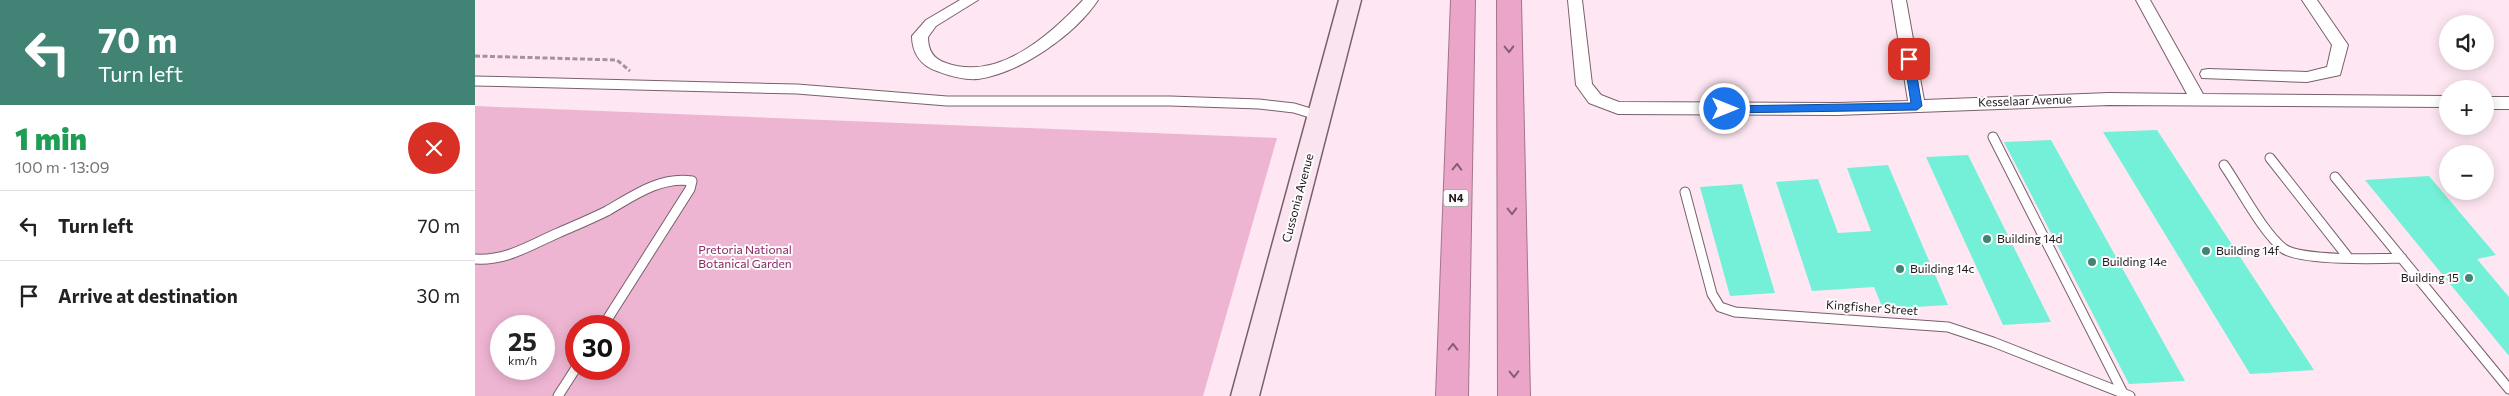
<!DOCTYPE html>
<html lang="en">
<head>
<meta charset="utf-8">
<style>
	:root { --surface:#fff; --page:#f6f6f6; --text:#222; --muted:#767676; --line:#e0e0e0 }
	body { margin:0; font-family:Commissioner,sans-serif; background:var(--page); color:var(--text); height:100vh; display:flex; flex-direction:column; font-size:19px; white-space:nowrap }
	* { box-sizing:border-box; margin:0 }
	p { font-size:16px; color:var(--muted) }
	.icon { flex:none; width:28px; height:28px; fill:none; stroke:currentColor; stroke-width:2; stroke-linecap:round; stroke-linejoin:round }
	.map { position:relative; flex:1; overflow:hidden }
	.sheet { display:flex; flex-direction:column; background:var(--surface); width:475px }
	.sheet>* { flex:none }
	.top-card { background:#418476; color:#fff; overflow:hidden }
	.controls { position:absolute; left:1964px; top:15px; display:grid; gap:10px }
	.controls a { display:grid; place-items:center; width:55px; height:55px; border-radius:50%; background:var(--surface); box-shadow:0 2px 12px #0003; font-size:25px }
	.speed { position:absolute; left:15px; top:315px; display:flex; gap:10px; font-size:25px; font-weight:700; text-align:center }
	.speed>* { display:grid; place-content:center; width:65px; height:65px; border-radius:50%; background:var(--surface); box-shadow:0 2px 12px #0003; line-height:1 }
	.speed small { font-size:12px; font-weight:400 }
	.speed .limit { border:8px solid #d22; background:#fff; color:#111 }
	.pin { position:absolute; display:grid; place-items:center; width:42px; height:42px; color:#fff; margin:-21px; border-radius:10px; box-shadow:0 2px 8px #0006 }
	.me { position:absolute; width:55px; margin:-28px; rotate:90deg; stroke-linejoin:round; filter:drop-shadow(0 0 4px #0008) }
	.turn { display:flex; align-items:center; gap:18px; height:105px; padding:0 15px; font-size:22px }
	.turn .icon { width:65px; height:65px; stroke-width:2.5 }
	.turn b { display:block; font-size:35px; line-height:42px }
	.round { display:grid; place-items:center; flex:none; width:52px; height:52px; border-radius:26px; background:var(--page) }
	.overview { display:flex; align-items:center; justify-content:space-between; height:85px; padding:0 15px }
	h1 { font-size:30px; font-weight:800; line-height:38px; color:#1e9e55 }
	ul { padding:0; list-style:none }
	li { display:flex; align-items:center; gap:15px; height:70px; padding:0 15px; border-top:1px solid var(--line) }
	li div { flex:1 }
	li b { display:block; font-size:19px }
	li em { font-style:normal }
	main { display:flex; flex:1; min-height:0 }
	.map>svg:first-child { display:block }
</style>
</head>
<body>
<main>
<section class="sheet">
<div class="top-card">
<div class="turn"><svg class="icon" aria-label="left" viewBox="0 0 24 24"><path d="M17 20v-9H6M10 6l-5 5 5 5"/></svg><div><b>70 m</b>Turn left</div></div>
</div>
<div class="overview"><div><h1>1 min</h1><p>100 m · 13:09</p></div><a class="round" style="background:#d93025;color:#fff"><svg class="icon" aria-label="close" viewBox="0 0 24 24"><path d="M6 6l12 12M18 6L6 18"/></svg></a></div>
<ul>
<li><svg class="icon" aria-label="left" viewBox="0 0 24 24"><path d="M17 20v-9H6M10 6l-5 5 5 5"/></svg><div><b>Turn left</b></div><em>70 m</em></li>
<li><svg class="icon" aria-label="arrive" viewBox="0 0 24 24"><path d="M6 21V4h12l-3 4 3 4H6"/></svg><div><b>Arrive at destination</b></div><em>30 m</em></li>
</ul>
</section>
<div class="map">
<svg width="2034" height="396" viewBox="0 0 2034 396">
	<rect width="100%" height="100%" fill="#fee7f2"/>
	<path fill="#eeb5d2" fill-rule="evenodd" d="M0,106L802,138L728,396H0ZM26,326H69V369H26ZM101,326H144V369H101Z"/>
	<path fill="#73f0d7" d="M1682,130L1839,370L1775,374L1628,132Z
		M1576,140L1710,381L1654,384L1529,142Z
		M1493,155L1576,322L1528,325L1451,157Z
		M1413,165L1473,305L1408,309L1399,287L1337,291L1301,182L1343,179L1363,233L1396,231L1372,168Z
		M1954,176L2021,255L2002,259L2034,297V356L1890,180Z
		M1267,184L1300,293L1255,296L1225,187Z"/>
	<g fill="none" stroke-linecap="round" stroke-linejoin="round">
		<defs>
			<path id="lane" d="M0,81L322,89L472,101H695L784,104L819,108L845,116
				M1518,137L1648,393
				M1795,158L1872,256
				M1749,165C1765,188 1788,233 1809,249C1828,261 1903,259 1927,258
				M1860,177L2034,389
				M1210,192L1237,294L1245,307L1260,312L1473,327L1518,342L1655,396
				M0,259C32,261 55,245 83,233C99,226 116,219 132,211C158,196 185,176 217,181L215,189L128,326
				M83,396L101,368"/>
			<path id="street" d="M485,0H503L461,26L453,37C453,50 458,59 471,63C523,82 575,35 608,0H623C600,35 545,73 503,79C488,80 475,76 462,71C446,66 437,53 437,36L451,20Z
				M1093,0H1107L1117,84L1126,95L1144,102L1362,103L1433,101L1417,0H1431L1449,100L1634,93L1712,94L1661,0H1675L1728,94L1972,96V107L1634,105L1362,115L1143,114L1114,103L1101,85Z
				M1827,0H1842L1873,45L1865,75L1832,82L1727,78L1725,74L1727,70L1733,69L1832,72L1852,67L1857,45Z
				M2010,97H2034V109H2010Z"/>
			<path id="secondary" d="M864,0H886L784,396H756Z"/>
			<path id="highway" d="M976,0H1000L993,396H961Z
				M1022,0H1046L1055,396H1023Z"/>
		</defs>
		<use href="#lane" stroke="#78606c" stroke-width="11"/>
		<use href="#street" stroke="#78606c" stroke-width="2"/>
		<use href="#secondary" stroke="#78606c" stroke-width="3"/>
		<use href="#highway" stroke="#a4748d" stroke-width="2"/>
		<path stroke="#a5939c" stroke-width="3" stroke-dasharray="5 2.5" stroke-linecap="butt" d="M0,56L142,60L155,71"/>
		<use href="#lane" stroke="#fff" stroke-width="9"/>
		<use href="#street" fill="#fff" fill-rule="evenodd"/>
		<use href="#secondary" fill="#f9e4ef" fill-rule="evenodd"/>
		<use href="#highway" fill="#eaa5c9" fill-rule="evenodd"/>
	</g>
	<defs><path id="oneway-chevron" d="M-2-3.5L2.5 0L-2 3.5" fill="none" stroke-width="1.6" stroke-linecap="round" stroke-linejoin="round" transform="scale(1.25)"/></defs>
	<g stroke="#865e73">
		<use href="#oneway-chevron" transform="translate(1034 49) rotate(89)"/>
		<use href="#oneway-chevron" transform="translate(982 167) rotate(-88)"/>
		<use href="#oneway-chevron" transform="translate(1037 211) rotate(89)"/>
		<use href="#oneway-chevron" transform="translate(978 347) rotate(-89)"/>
		<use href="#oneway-chevron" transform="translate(1039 374) rotate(89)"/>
	</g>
	<path fill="#1a73e8" stroke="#114b97" d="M1434,56L1439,59L1447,106L1442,110L1250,113L1244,109L1250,106L1436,103L1429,59Z"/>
	<g fill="#418476" stroke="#fcfcfc" stroke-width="2">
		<circle cx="1512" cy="239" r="5"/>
		<circle cx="1731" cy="251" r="5"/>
		<circle cx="1617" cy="262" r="5"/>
		<circle cx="1425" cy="269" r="5"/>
		<circle cx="1994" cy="278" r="5"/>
	</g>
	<g text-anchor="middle" stroke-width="4" stroke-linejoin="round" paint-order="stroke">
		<rect fill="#fcfcfc" stroke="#635c60" stroke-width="1" x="968.5" y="189.5" width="25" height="17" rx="4"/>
		<g font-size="11" font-weight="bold" fill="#22181d">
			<text x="981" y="202">N4</text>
		</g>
		<g font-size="12" fill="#22181d" stroke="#fcfcfc">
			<text transform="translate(1550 101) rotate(-2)" y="4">Kesselaar Avenue</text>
			<text transform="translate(823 198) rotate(-75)" y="4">Cussonia Avenue</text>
			<text transform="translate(1397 308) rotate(4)" y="4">Kingfisher Street</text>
		</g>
		<g font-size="12" fill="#22181d" stroke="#fcfcfc" text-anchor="start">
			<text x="1522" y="243">Building 14d</text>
			<text x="1741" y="255">Building 14f</text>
			<text x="1627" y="266">Building 14e</text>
			<text x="1435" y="273">Building 14c</text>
			<text x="1984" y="282" text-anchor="end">Building 15</text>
		</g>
		<g font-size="12" fill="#8b2765" stroke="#fcfcfc">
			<text x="270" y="254">Pretoria National<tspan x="270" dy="14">Botanical Garden</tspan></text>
		</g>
	</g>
</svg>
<div class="controls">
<a><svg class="icon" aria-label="sound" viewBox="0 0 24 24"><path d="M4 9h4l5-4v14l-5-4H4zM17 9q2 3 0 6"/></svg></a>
<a>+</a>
<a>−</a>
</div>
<div class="speed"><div>25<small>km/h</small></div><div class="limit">30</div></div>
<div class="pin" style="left:1434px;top:59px;background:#d93025"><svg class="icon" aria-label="arrive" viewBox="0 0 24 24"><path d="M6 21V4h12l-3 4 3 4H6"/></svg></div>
<svg class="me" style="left:1250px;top:109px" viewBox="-20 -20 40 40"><circle r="17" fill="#1a73e8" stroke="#fff" stroke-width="3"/><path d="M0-11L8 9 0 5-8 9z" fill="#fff"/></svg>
</div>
</main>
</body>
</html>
